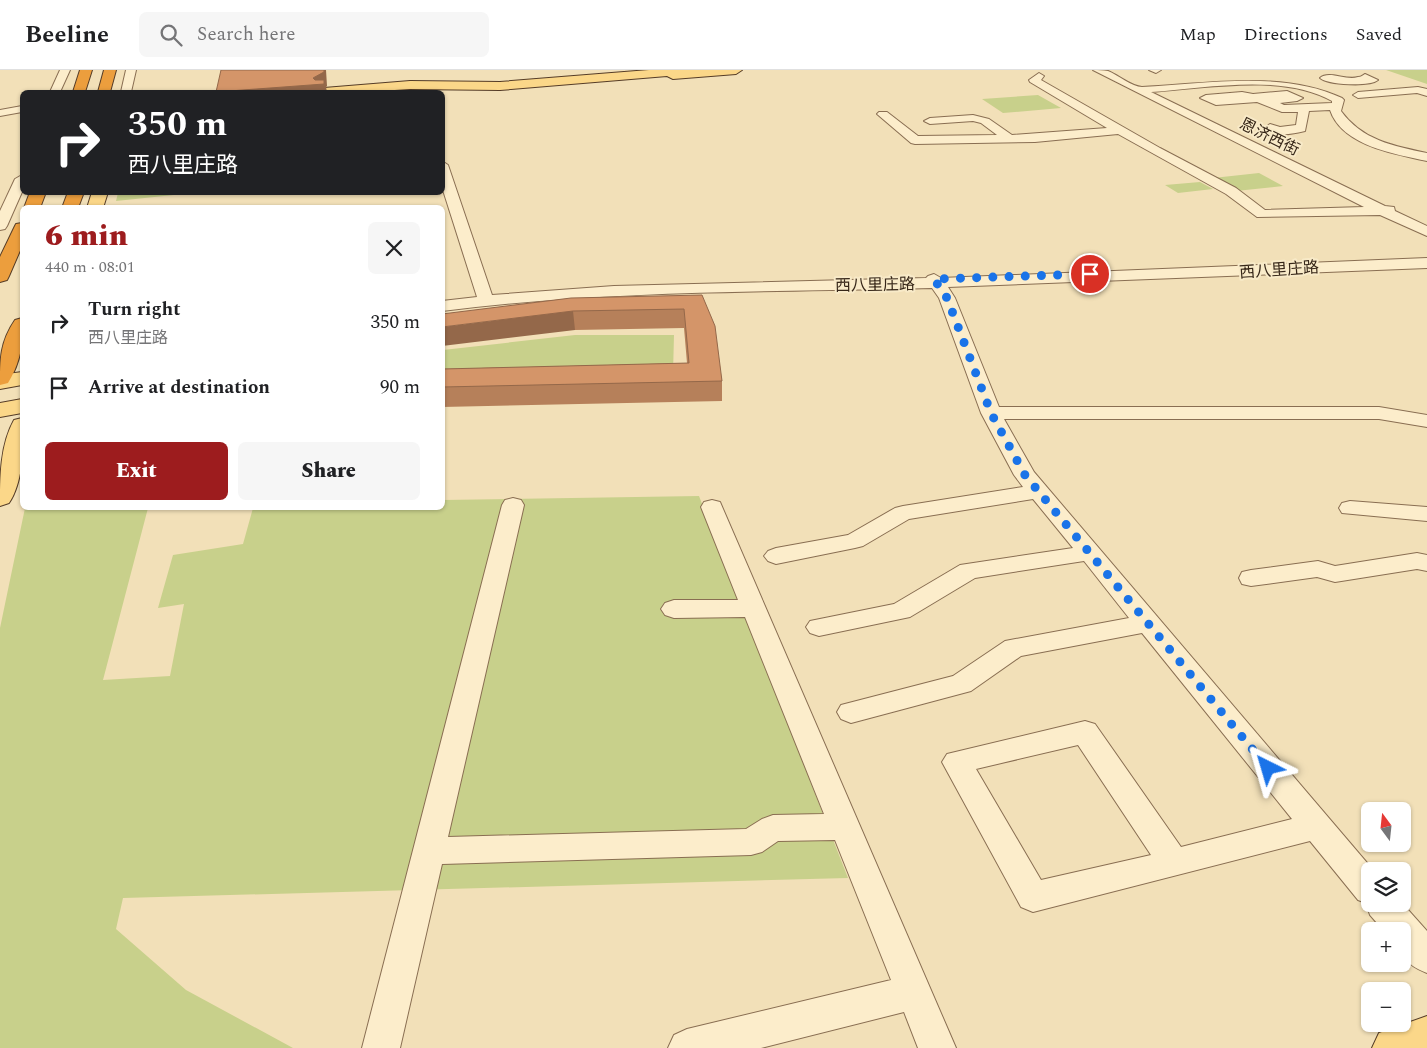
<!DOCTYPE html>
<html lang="en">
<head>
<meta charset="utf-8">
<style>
	:root { --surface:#fff; --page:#f6f6f6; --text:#202124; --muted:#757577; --line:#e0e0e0; --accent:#9d1c1e }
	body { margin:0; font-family:Spectral,"Noto Sans SC",serif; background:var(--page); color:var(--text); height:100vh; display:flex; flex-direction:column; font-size:19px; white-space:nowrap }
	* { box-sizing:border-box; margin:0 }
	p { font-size:16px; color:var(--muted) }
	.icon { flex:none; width:28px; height:28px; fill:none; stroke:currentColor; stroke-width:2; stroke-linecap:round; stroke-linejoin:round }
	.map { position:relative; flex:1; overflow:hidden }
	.sheet { position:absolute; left:20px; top:135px; width:425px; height:305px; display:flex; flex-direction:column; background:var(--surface); border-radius:8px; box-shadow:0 1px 4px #0004 }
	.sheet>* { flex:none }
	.banner { position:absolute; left:20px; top:20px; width:425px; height:105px; border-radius:8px; box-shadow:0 1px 4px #0004; background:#202124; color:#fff; overflow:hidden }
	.needle { width:32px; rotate:345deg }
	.buttons { position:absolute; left:1361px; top:732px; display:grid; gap:10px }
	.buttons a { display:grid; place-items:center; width:50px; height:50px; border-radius:8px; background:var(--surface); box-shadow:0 1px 4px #0004; font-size:25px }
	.pin { position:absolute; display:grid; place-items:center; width:42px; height:42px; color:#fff; margin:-21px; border:2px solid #fff; border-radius:50%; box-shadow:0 1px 5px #0007 }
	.me { position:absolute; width:55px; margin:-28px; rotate:320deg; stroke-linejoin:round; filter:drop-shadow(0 0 4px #0008) }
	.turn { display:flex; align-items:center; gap:18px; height:105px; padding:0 25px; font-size:22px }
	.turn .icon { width:65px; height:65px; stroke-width:2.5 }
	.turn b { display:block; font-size:35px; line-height:42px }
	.round { display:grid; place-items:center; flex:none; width:52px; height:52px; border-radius:8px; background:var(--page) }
	.summary { display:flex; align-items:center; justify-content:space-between; height:85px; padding:0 25px }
	h1 { font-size:30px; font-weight:800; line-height:38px; color:var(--accent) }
	.action { display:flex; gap:10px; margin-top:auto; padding:10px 25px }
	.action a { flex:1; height:58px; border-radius:8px; background:var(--accent); color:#fff; font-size:20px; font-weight:800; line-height:58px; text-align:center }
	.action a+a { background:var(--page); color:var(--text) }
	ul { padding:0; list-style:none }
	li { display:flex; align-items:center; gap:15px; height:65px; padding:0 25px }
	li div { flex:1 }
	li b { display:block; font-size:19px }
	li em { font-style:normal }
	header { display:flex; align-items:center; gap:30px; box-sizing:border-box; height:70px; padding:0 25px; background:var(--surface); border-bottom:1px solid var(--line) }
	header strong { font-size:24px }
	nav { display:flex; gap:28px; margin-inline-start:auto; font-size:18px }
	.search { width:350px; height:45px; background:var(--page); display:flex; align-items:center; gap:12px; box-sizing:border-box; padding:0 18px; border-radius:8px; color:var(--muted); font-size:19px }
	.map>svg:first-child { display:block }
</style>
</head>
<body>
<header>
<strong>Beeline</strong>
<div class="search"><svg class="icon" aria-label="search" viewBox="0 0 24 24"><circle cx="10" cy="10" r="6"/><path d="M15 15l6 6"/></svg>Search here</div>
<nav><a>Map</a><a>Directions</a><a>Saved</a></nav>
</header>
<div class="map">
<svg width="1427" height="978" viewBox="0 0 1427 978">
	<rect width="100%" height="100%" fill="#f2e0b8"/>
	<path fill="#c8d08b" d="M1386,0H1427V14Z
		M1038,25L1061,38L1003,43L982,29Z
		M1259,103L1283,116L1236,121L1213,108Z
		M1200,112L1213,119L1178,123L1165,115Z
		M118,123V122L193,123L116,131Z
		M575,265H674L673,304L443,310V280Z
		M699,426L848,808L123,828L116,859L186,920L293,978H0V558L25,438H148L103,610L170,606L184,534L158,538L173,485L243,474L253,438H442L443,430Z"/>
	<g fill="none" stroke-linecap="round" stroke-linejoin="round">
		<defs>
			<path id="minor" d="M60,0H70L60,22H50Z
				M126,0H136L131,22H121Z
				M1093,0C1098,0 1103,0 1108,1C1118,5 1132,17 1142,17C1207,14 1282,0 1342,28L1344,30L1341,41C1362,70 1393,76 1427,83V91C1395,84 1342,76 1330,40L1309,41L1305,61C1292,64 1274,68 1264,58L1270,54L1280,57L1296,55L1298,42H1282L1257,32L1216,35L1200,28L1206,25L1242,22L1253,24L1287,21L1303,28L1297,31L1280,33L1284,35L1332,33V31C1283,3 1206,18 1151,22L1385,136L1394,137L1395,141L1427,156V166L1380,145L1257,147L1226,124L1118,64L1035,72L915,74L911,73L877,44L879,42H887L918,66L997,65L981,53L973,51L930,54L924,51L930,48L973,45L989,49L1012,65L1107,58L1030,12L1029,10L1039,3L1044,6L1041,10L1160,78L1236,118L1265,140L1364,137Z
				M1149,0H1161L1156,3Z
				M1365,4L1378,10C1370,17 1328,15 1320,8C1329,0 1346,11 1358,7C1361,7 1363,5 1365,4Z
				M1418,17L1427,19V26L1417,23L1358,28L1353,25L1358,22Z
				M22,36V42L0,46V40Z
				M442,91L448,95L492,225L614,216L926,208L928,206L934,204L941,208L1427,188V198L948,217L955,228L999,337H1379L1427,345V357L1379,349H1004L1034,402L1374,801H1370V834L1402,833L1427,861V903C1403,894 1402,885 1402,861H1384L1370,845L1366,833L1358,830L1310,771L1033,842L1021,837L942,692L947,684L1085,651L1095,654L1181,777L1292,749L1142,563L1021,586L971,621L851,653L841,649L837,642L841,635L953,606L1005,571L1129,548L1084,491L975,508L910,547L819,566L810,563L806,557L810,551L894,534L960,495L1073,478L1033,429L909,449L863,476L855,478L776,494L768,491L764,486L768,481L776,478L848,465L895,438L903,436L1023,417L1014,405L981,343L939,228L932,218C769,222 604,220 442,241V231L477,227L442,117ZM1078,675L1151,785L1041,810L976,699Z
				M22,105V122L7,156L5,159L0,160V141L15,109Z
				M513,428L521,430L524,435L448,767L746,759L762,749L773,745L824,744L745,547L674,548L665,545L661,539L665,533L674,530H738L701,437L704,432L712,430L720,432L956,978H918L904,942L761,978H668L674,965L687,959L891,910L835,770L778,771L762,782L751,785L442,794L400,978H362L502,435L505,430Z
				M1350,431L1427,437V451L1342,443L1339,438L1342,433Z
				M1417,483L1427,485V501L1417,499L1335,512L1317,507L1251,516L1242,514L1239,508L1242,502L1251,500L1318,491L1335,496Z"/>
			<path id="major" d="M649,0H742L736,4L673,9L667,6L500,20L410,19L364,22H318L324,18L410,11L500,12Z
				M92,122H108L103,138H87Z
				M22,302V315L0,319V305Z
				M22,329V343L0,347V333Z
				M22,348C25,372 23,413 9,433L0,436C0,407 0,375 14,350Z
				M1427,946V978H1372L1379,963Z"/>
			<path id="highway" d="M80,0H92L85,22H73Z
				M104,0H116L110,22H98Z
				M30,122H46L40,138H24Z
				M68,122H84L78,138H62Z
				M22,153V176L9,206L7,210L0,212V187L14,158L16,154Z
				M22,248C25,269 20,294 8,313L0,315C0,289 0,272 15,250Z"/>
		</defs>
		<use href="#minor" stroke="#896e52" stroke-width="2"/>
		<use href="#major" stroke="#553c27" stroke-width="2"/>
		<use href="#highway" stroke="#553c27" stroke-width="2"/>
		<use href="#minor" fill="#fcedcb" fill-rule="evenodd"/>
		<use href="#major" fill="#fbd789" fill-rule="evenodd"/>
		<use href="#highway" fill="#ec9e3d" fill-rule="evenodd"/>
	</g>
	<path fill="#b6805a" d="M702,225L722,311V331L442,337V299L687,293L684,258L575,260L442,244Z"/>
	<path fill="#94684a" d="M324,0H326L327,16L326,17L327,22H221L313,8Z
		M573,241L575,260L442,276V257Z"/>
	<path fill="#d49569" stroke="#94684a" d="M221,0H324V2L313,8L315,10H324V14L216,22Z
		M702,225L715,256L722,311L442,317V299L689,293L684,239L573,241L442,257V244L571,228Z"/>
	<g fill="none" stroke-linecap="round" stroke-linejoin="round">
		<path stroke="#1a73e8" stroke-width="9" stroke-dasharray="0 16.2" d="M1090,204L934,209L947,228L991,343L1025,405L1268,698"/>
	</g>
	<g text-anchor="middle" stroke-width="4" stroke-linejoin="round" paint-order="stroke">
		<g font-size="16" fill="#362618" stroke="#f8eac8">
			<text transform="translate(1270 66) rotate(26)" y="6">恩济西街</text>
			<text transform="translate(1279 199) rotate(-4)" y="6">西八里庄路</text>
			<text transform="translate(875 214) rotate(-1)" y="6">西八里庄路</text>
		</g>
	</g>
</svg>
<div class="buttons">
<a><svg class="needle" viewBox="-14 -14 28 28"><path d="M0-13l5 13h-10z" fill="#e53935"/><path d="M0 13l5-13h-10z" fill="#757577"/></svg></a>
<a><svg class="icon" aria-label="layers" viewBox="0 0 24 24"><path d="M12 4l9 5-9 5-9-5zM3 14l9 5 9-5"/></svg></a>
<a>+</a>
<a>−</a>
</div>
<div class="pin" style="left:1090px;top:204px;background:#d93025"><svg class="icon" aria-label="arrive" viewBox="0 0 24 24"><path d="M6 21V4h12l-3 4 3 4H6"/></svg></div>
<svg class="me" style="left:1268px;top:698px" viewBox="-20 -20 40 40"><path d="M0-17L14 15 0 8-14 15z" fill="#1a73e8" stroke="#fff" stroke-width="4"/></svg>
<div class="banner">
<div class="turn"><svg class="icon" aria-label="right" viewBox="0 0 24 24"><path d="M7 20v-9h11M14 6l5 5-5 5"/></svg><div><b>350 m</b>西八里庄路</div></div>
</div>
<section class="sheet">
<div class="summary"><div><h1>6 min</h1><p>440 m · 08:01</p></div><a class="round"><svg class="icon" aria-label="close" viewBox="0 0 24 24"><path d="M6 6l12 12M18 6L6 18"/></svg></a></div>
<ul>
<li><svg class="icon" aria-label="right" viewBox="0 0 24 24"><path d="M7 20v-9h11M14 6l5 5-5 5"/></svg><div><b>Turn right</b><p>西八里庄路</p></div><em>350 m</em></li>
<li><svg class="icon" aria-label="arrive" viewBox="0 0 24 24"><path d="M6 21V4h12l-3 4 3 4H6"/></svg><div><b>Arrive at destination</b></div><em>90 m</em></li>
</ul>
<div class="action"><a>Exit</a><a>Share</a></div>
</section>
</div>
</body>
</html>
